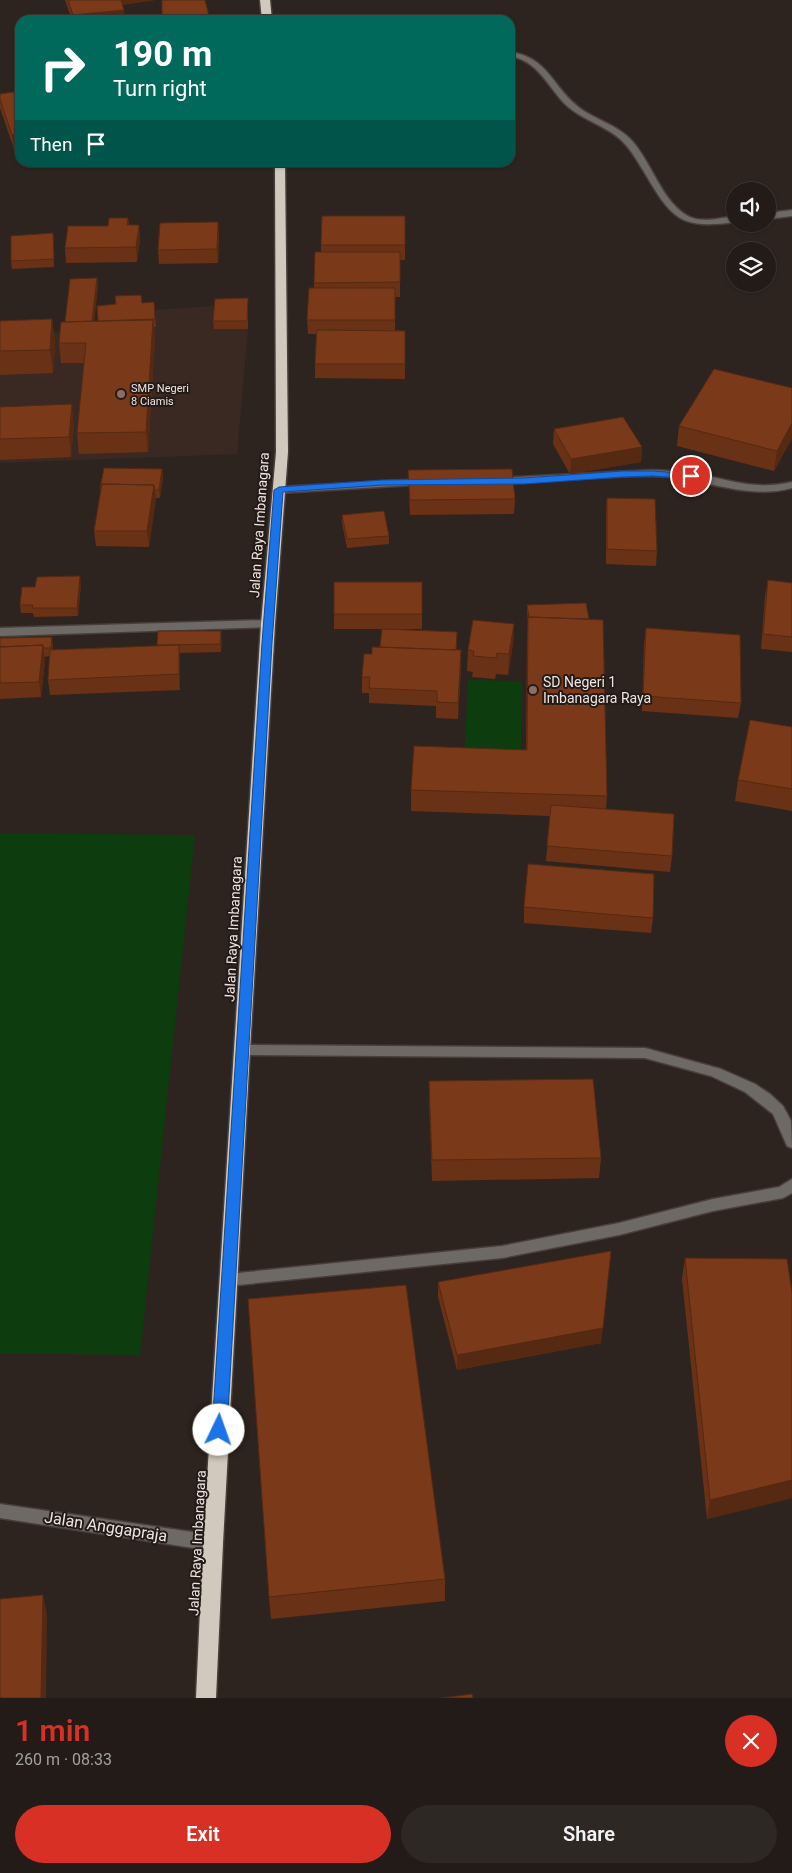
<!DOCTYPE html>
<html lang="en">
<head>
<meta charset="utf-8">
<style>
	:root { --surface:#221b17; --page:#2e2824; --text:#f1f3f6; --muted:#a2a1a1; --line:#3f3936; --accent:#d93025 }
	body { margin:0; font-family:Roboto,sans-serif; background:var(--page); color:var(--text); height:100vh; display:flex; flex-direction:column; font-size:19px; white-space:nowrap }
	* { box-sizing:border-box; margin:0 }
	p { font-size:16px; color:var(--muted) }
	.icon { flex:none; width:28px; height:28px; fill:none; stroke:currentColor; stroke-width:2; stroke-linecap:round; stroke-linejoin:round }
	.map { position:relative; height:1698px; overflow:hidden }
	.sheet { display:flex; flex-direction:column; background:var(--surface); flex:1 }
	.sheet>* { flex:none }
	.hud { position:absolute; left:15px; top:15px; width:500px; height:152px; border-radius:15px; box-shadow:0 1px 4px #0004,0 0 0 1px var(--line); background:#00695c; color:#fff; overflow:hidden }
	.buttons { position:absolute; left:726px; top:182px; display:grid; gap:10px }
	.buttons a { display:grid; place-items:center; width:50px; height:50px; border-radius:50%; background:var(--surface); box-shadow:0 1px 4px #0004,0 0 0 1px var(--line); font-size:25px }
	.pin { position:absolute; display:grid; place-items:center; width:42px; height:42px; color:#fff; margin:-21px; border:2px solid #fff; border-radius:50%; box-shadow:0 1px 5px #0007 }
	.me { position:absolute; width:55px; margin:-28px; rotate:3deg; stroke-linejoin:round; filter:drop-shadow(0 0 4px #0008) }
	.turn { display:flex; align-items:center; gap:18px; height:105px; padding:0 15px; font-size:22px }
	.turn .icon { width:65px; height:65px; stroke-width:2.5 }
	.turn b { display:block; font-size:35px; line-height:42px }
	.then { display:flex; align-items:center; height:48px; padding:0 15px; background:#0003; gap:10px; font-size:19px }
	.round { display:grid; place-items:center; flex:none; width:52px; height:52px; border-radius:26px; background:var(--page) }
	.headline { display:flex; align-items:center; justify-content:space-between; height:85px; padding:0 15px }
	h1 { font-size:30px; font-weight:600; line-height:38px; color:var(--accent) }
	.primary-button { display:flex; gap:10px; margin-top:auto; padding:10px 15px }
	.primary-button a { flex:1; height:58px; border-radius:30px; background:var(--accent); color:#fff; font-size:20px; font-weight:600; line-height:58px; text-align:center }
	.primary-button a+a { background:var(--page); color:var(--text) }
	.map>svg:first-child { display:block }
</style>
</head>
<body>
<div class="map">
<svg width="792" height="1698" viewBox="0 0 792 1698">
	<rect width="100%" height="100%" fill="#2e241f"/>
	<path fill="#3a2922" d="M215,306L248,329L237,454L0,463V334L156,327L155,310Z"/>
	<path fill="#0d3c0e" d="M468,680L522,681L521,765L464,763Z
		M0,833L195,835L140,1355L0,1353Z"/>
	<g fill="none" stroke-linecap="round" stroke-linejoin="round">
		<defs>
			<path id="street" d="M510,52C547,57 551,84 576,105C593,120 618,124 633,142C652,164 661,199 686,215C700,224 720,218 735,216V222C678,230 671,217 643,170C636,159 630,148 620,139C603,124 579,119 563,102C547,84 536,60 510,56Z
				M792,210V216L768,219V213Z
				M653,470C666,471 679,471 692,473C729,479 753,491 792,482V488C745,501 700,476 653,476C601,476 548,481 496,484L491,481L496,478Z
				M426,479L430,480L431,482L430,484L279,493L274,490L279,487Z
				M268,620L274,624L272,627L0,636V628Z
				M242,1045L645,1048L721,1069L755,1084L770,1094L783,1106L791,1121L792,1148L787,1146L773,1114L745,1092L711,1076L645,1058L242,1055L237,1054L235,1050L237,1046Z
				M792,1179V1193L783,1198L713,1211L619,1235L502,1258L228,1286L223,1284L221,1280L223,1276L228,1274L502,1246L619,1223L713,1199L779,1187Z
				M0,1504L213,1535L219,1538L221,1543L219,1548L213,1551L0,1518Z"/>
			<path id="highway" d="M260,0H270L272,20H262Z
				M275,162H285L288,452L275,624L250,1050L223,1543L216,1698H196L203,1543L234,1050L261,624L276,452Z"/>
		</defs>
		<use href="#street" stroke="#493f3a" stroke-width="3"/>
		<use href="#highway" stroke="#493f3a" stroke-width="3"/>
		<use href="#street" fill="#6d6a66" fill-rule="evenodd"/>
		<use href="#highway" fill="#d2c9be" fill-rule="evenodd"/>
	</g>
	<path fill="#693216" d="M65,0H155L122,5L124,10L125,20H72Z
		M20,91V148L14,149L0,108V94Z
		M405,216V260H400V297H395V330L405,331V379L315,378V364L316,334H308L307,320L314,288V283L321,252V245Z
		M128,218L129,225H139L140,240L137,262L66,263L65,248L108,226Z
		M218,222L219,236L218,263L159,264L158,250Z
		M53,233L54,267L12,269L11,261Z
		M97,278L98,286L94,321H98L142,303L154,302L156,327H154L155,340L148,452L79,454L77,433L84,363H61L59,343Z
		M248,298V329H214L213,321Z
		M52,319L55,343L53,373L0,375V321Z
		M792,388V438L774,471L677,446L679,426Z
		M0,407L74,425L71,457L0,460Z
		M554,429L642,447L641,462L570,474L553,444Z
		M162,469L163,477L160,498H156L149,547L96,546L94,531L100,494V489Z
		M408,470L515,499L514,514L410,515Z
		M607,498L657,551L656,566L606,564V513Z
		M342,515L389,536V544L347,548L342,523Z
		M768,580L792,583V652L761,649L765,596Z
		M81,584L78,616L34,617L33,613H21L20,605L35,587Z
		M527,605L607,796L606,809L672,856L670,872L546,861L550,816L411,811V790L526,750L527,638L528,621L527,613Z
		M334,614H422V629H395L457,632L456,650L461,666L458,719L436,718V706L369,703V693H362V677L372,654L380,647L382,629H334Z
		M514,624L513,644L508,675L496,674L495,679L472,677L473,672L467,671L468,650Z
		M646,628L741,703L738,718L642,711L644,644Z
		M158,631L222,639L221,652L179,653L180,690L50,695L48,680L50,656L44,657L45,661L41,697L0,699V638L53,645V650L157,646Z
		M792,727V811L735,801L738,780Z
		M524,907L653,918L651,933L524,923Z
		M429,1081L601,1158L599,1178L432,1181L429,1102Z
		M685,1258L792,1292V1498L707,1519L682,1279Z
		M438,1282L601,1343L457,1370L438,1297Z
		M445,1579V1601L271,1619L269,1597Z"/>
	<path fill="#552912" d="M119,0H155L119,5Z
		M124,10L125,20H74L73,15Z
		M20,134V148L14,149L12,135Z
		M218,222L219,236L218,263L217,249Z
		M139,225L140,240L137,262L136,247Z
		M97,278L98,286L93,332L92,325Z
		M52,319L55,343L53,373L50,350Z
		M153,320L155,340L148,452L146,432Z
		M72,404L74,425L71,457L69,437Z
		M792,423V438L774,471L777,451Z
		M642,447L641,462L570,474L571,459Z
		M162,469L163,477L160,498L159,490Z
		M154,485L156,500L149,547L147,531Z
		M80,576L81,584L78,616L77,608Z
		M514,624L513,644L508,675L509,654Z
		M221,631L222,639L221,652L220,644Z
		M52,637L53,645L52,656L51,648Z
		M43,645L45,661L41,697L39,682Z
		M179,645L180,660V690L179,674Z
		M461,650V666L458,719V703Z
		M603,1328L601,1343L457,1370V1355Z
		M792,1480V1498L707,1519L710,1500Z
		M43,1595L47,1614L46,1698H41Z"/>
	<path fill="#7a3a19" stroke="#552912" d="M68,0H121L124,10L73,15Z
		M162,0H205L210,20H128L162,16Z
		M20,91V134L12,135L0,99V94Z
		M322,216H405V245H321Z
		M109,218H128L127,225H139L136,247L65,248L68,226H108Z
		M218,222L217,249L158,250L160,223Z
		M53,233L54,259L11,261V236Z
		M315,252H400V282L314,283Z
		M97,278L92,321L65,322L70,279Z
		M309,288H395V320H307Z
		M141,295L142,303L154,302L155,319L98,321L97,306L116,304L115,296Z
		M248,298L247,321H213L215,299Z
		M52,319L50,350L0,351V321Z
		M153,320L146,432L77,433L86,343H59L61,322Z
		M317,330L405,331V364H315Z
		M714,369L792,388V423L777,451L679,426Z
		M72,404L69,437L0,439V407Z
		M623,417L642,447L571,459L554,429Z
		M104,468L162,469L159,490H155L154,485L102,484L101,489H100Z
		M512,469L515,499L410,500L408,470Z
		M102,484L154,485L147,531H94Z
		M607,498L655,499L657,551L607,549Z
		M384,511L389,536L347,539L342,515Z
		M80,576L77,608H32L33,605H20L22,587H35L37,577Z
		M768,580L792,583V637L763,634Z
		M334,582H422V614H334Z
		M586,603L589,619L529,617L527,605Z
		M528,617L603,620L607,796L411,790L414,746L527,750Z
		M473,620L514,624L509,654L497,653L496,658L473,656L474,651L468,650Z
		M646,628L740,635L741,703L643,696Z
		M382,629L457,632L456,650L380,647Z
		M158,631H221L220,644L157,645Z
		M52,637L51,648H43V645L0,647V638Z
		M43,645L39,682L0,683V647Z
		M179,645V674L48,680L50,650Z
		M372,647L461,650L458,703L437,702V691L369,688L370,677H362L364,654H372Z
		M750,720L792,727V789L738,780Z
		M551,805L674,814L672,856L547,846Z
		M528,864L654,874L653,918L524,907Z
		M593,1079L601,1158L432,1160L429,1081Z
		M611,1251L603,1328L457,1355L438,1282Z
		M685,1258L787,1259L792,1292V1480L710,1500Z
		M406,1285L445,1579L269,1597L248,1299Z
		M43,1595L41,1698H0V1599Z
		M472,1694L473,1698H442Z"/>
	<path fill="#1a73e8" stroke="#114b97" d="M623,471H653L691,474L696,476L691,479L653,476L623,477L524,484L382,485L283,492L272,643L227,1430L224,1435L219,1437L214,1435L212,1430L262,643L274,490L279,487L382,480L524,478Z"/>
	<g fill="#8d6e63" stroke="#241a16" stroke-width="2">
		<circle cx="121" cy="394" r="5"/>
		<circle cx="533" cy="690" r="5"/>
	</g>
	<g text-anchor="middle" stroke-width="4" stroke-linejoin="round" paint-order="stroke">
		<g font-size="11" fill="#ece5e2" stroke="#241a16" text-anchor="start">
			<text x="131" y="392">SMP Negeri<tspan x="131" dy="13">8 Ciamis</tspan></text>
		</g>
		<g font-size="14" fill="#ece5e2" stroke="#241a16">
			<text transform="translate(259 525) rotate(-86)" y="5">Jalan Raya Imbanagara</text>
			<text transform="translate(233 929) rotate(-87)" y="5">Jalan Raya Imbanagara</text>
			<text transform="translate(197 1543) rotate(-87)" y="5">Jalan Raya Imbanagara</text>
		</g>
		<g font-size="14" fill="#ece5e2" stroke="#241a16" text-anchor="start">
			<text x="543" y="687">SD Negeri 1<tspan x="543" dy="16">Imbanagara Raya</tspan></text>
		</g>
		<g font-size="16" fill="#ece5e2" stroke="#241a16">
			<text transform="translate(106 1526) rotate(9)" y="6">Jalan Anggapraja</text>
		</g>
	</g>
</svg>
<div class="buttons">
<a><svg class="icon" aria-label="sound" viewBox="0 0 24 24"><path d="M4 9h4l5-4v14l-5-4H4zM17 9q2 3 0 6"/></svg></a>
<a><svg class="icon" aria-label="layers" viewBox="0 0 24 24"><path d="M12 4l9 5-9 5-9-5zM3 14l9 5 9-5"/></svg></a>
</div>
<div class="pin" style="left:691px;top:476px;background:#d93025"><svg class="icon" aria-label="arrive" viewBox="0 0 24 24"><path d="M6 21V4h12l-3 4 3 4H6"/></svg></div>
<svg class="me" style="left:219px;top:1430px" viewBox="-20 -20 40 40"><circle r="19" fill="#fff"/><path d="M0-13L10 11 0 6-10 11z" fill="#1a73e8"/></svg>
<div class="hud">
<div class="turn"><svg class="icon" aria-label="right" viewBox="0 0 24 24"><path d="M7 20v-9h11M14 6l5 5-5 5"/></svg><div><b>190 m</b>Turn right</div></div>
<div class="then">Then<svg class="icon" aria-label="arrive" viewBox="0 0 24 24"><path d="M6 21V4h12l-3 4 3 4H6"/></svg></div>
</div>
</div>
<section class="sheet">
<div class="headline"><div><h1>1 min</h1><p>260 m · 08:33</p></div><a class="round" style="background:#d93025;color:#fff"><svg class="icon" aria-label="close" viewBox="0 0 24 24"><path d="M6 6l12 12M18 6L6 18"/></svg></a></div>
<div class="primary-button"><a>Exit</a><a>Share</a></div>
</section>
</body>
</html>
